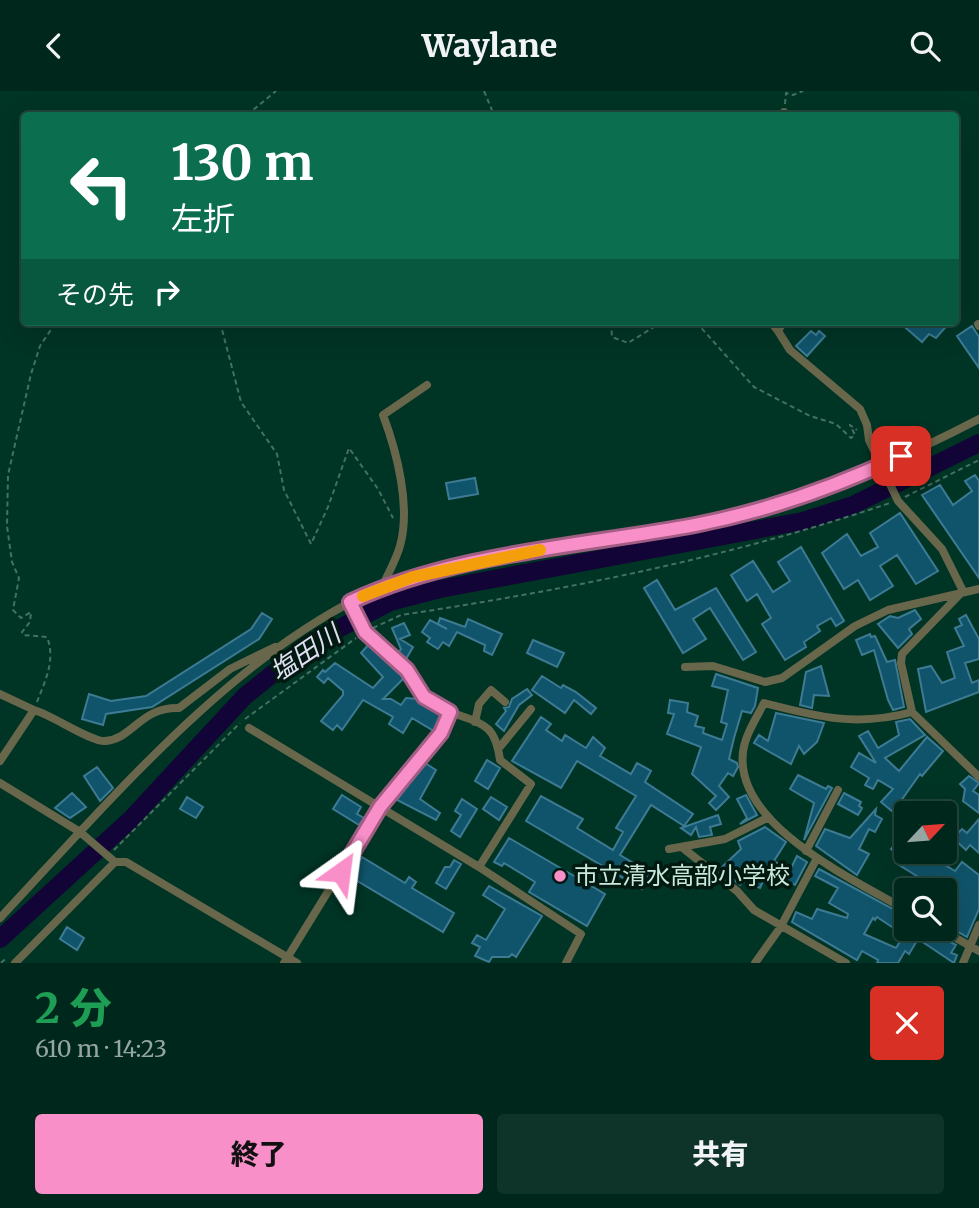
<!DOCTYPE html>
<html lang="ja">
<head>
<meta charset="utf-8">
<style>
	:root { --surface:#00271c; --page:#0e3329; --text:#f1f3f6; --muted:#95a5a3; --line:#22443b; --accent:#f98fc9 }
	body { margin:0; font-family:Merriweather,"Noto Sans JP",serif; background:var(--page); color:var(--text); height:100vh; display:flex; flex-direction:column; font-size:26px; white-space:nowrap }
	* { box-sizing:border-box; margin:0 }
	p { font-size:23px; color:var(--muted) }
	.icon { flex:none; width:38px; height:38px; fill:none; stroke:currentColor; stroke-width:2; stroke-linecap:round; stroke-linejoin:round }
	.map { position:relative; height:872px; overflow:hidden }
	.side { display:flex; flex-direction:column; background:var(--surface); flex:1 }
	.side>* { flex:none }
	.guide { position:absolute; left:21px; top:21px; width:938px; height:214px; border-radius:7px; box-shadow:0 7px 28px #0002,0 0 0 2px var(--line); background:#0b6e4f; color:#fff; overflow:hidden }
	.needle { width:46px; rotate:64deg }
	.fabs { position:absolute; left:894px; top:710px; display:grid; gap:14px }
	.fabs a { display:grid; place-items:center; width:63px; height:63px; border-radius:7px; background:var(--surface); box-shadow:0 7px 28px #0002,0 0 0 2px var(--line); font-size:35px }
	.pin { position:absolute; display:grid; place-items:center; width:60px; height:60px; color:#fff; margin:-30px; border-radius:14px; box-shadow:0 4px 10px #0006 }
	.me { position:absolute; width:77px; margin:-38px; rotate:31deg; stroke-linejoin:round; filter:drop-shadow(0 0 5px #0008) }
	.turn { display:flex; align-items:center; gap:24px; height:147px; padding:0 35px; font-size:32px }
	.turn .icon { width:91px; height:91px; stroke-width:2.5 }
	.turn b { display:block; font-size:49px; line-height:60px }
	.then { display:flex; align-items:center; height:66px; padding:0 35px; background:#0003; gap:14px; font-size:26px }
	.round { display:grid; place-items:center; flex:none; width:74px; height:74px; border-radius:7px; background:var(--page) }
	.headline { display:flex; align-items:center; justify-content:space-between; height:119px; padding:0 35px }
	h1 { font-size:42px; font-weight:800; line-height:52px; color:#1e9e55 }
	.button { display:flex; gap:14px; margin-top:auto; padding:14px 35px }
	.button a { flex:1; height:80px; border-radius:7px; background:var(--accent); color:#111; font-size:28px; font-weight:800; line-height:80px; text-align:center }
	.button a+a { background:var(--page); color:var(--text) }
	header { display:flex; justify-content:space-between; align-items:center; height:91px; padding:0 35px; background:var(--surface); font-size:32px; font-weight:800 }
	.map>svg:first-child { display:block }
</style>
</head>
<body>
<header><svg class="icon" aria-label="back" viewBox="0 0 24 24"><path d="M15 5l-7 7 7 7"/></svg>Waylane<svg class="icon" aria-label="search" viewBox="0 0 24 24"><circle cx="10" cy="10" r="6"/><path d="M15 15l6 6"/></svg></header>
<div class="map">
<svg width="979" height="872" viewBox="0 0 979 872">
	<rect width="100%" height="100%" fill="#003425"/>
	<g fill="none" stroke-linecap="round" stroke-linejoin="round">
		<path stroke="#130438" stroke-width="18" d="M0,848L130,729L245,605L270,585L317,549L390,511L440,498L803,430L853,414L979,352"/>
	</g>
	<path fill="#10546b" stroke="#3d7b94" stroke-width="2" fill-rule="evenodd" d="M899,231H950L936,247L929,243L922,251Z
		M972,235L979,246V277L957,245Z
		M811,240L816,244L819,240L825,245L807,265L796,255Z
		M975,384L979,390V487L922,404L940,394L953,414L972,400L965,390Z
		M475,387L478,403L449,408L446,392Z
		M900,422L938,480L916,493L897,464L880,475L893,495L870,509L858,489L844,498L822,462L847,443L861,465L878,456L870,442Z
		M801,456L844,530L836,535L831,527L817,535L820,540L804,551L806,556L785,569L762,533L771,527L757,503L747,510L731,484L753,470L773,501L790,490L778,471Z
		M657,489L675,519L716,497L756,561L743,569L710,517L693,528L706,548L683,562L644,497Z
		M915,519L921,528L909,538L912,543L898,557L878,533L890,525L898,527Z
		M262,522L272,528L259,548L152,616L106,623L103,634L82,628L89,603L111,610L146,605L251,538Z
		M966,524L979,548V568L965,572L972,592L979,589V601L926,621L918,578L931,575L942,592L955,587L947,561L964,555L955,537L962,534L959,528Z
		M440,527L465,536L468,528L502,543L492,564L484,560L485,554L457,541L449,555L443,551L438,558L427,551L430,547L422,541L430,529L447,538L438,533Z
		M404,532L410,544L400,548L413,556L406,568L398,562L401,558L392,537Z
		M870,543L871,546L875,545L887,571L895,569L904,616L893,619L888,609L874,559L862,564L856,549Z
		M533,549L564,562L557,576L527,562Z
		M369,553L404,587L383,608H391L401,614L406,607L418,608L442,624L434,640L412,627L403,642L389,633L393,626L363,609L342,639L337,634L333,639L321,630L343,604V600L328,587L324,592L317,586L323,579L325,581L335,572L373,597L383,586L361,562Z
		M821,575L829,605L814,604L812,617L800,614L806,581Z
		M716,583L758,597L755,615L751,622L742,620L734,647L729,668L737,672L738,676L733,685L728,682L719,695L729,706L716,719L709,712L716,705L692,683L701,656L667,643L674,623L668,622L670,609L688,612L687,621L698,625L695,635L704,637L703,642L722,649L727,633L721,631L728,599L712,595Z
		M542,585L561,597L563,594L576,601L596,617L591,623L574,609L565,622L532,599Z
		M527,598L532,604L519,614L504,640L496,633L506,620L504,617L509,616L512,608Z
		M776,622L824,632L817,651L804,663L799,655L791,673L754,652L759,644L768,650Z
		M541,626L551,633L546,639L562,650L565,644L586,657L593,646L605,657L600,665L631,683L637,672L651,680L645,691L693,723L684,735L651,714L620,764L650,782L642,798L526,730L541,705L583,728L577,737L613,759L623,741L616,737L636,705L577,670L561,697L512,670Z
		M910,628L925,644L885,667L899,680L927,646L943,660L922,685L920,683L893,721L881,711L893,698L878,689L873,698L865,694L869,687L851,676L859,662L876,672L859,645L868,640L878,657L899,644L896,631Z
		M487,669L500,677L488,698L475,690Z
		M425,672L436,679L420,708L440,722L436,729L397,709Z
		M97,676L113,697L100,710L84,685Z
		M798,684L826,698L828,695L832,697L804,749L814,712L790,698Z
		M969,685L979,692L973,700L979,704V722L963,710L965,698L960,693Z
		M72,702L86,716L70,727L55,717Z
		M844,702L861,711L859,715L862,717L858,724L838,713Z
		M342,704L361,716L357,723L364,727L359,734L333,718Z
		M746,704L757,724L740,733L747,727L737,708Z
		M187,706L203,716L196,727L180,718Z
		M491,706L507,716L499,729L483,718Z
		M462,708L477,718L460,746L451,740L461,724L455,720Z
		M876,718L875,724L882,728L875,741L869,738L859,758L869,763L857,784L816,755L825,738L850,747Z
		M718,724L721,733L710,736L712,744L699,746L696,736L691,744L681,737Z
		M979,728V762L970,754L966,759L953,747L962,738L967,742Z
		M765,736L786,751L774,770L790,779L797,765L807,771L795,794L768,779L760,797L744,790L740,794L720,778L741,758L738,750Z
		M906,741V761H924L955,780L962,771L979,784V818L967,846L945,833L956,806L947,800H915L923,789L896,772L900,767L891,758Z
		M509,747L605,803L587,835L529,801L535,791L504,772L502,775L494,771Z
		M362,766L405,792L409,786L416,791L412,797L454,822L443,841L349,785Z
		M454,769L461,773L446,798L436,792L445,776H450Z
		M819,778L906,825V838H934L937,844L956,854L951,862L957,864L954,872L918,848L909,863L905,860L898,872H877L878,869L862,860L857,869L792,831L796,821L812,828L817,818L847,827L848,823L829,812L838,797L815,785ZM877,826L904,844L896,857L864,843L873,827L875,829Z
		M489,795L542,825L516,866L512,863L509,866H492L489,871L475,865L480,856L472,852L477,844L486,849L505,818L483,804Z
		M67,836L84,847L77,859L60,848Z"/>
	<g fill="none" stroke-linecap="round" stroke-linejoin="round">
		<path stroke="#447162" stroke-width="2" stroke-dasharray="5 3.5" stroke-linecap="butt" d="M484,0L494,24
			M785,13L786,2L793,4L803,0
			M247,24L276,0
			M220,231L241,311L277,363L284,399L311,453L328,416L349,357L378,398L393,427
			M611,231L612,246L628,252L662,231
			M696,231L754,296L810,325L836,333L851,347L855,344L850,334L857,339
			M905,406L979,369
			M373,537L401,524C568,499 730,466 890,412
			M37,611C45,590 56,569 47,546L23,544L22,541L30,531L31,521L21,527L13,519L19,487L12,471L7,435L8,384L31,283L40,255L56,231
			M245,628L356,547
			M114,759L240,632
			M1,872L6,867"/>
		<path stroke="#68674b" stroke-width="8" d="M784,24V21
			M771,231L778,240
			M783,231L778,240L790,259L860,318L867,334L869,349L898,410L942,458L963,500
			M978,233L979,235
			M382,496C388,483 396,469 400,455C411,416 397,361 383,324L427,294
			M963,500L902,563L901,572L912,621L979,686
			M685,576L713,575L765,591L782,587L855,535L888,519L979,498
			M0,603L34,619
			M450,621C482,633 495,632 500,669L531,693L479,776
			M475,631L479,613L491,599L505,611
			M249,637L479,776L581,843L566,872
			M499,657L531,618
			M0,670L34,619C52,624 91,651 105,650C133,648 140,616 179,617L230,578L275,556
			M0,692L80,741L115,771
			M683,757L737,800L754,819L846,872
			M669,758L725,748L767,727
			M806,760L838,699
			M906,819C855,789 734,734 743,661C745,644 756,628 764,612C818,626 857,636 912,621
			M0,827C107,713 235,560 380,497C409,484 442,480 474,473C548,458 623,449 698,433C797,413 889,375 979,328
			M940,838L979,860
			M15,872L115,771H126L297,872
			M284,872L380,716L441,642L450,621L424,606L407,579L365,541L350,511
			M755,872L780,837L817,767
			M963,872L979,834"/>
	</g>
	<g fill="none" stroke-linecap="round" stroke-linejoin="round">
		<defs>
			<path id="route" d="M341,781L380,716L441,642L450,621L424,606L407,579L365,541L350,511C453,462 584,455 695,434C767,420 835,396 901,365"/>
		</defs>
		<use href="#route" stroke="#a25d83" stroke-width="18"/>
		<use href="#route" stroke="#f98fc9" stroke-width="12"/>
		<path stroke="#f59e0b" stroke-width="12" d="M363,505L413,486L540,459"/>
	</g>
	<circle fill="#f98fc9" stroke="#011910" stroke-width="2.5" cx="560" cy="785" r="7"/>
	<g text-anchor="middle" stroke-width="7" stroke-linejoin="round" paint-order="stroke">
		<g font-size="24" fill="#cae9db" stroke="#011910" text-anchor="start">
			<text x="574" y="793">市立清水高部小学校</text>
		</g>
		<g font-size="26" font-style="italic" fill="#e1e0f3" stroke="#011910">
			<text transform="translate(305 562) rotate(-34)" y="9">塩田川</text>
		</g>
	</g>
</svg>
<div class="fabs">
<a><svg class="needle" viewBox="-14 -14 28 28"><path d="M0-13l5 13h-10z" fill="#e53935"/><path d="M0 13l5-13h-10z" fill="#95a5a3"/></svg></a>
<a><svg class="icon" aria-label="search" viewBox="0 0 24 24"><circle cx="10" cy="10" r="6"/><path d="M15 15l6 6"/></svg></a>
</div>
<div class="pin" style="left:901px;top:365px;background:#d93025"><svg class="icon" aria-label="arrive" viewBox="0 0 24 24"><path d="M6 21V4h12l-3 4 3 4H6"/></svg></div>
<svg class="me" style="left:341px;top:781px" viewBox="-20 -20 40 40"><path d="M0-17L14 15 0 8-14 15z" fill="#f98fc9" stroke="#fff" stroke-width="4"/></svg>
<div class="guide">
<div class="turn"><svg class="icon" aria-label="left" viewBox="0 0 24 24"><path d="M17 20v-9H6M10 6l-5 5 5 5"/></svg><div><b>130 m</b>左折</div></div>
<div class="then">その先<svg class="icon" aria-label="right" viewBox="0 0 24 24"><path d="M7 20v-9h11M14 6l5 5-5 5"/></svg></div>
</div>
</div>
<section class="side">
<div class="headline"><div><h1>2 分</h1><p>610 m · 14:23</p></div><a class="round" style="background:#d93025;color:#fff"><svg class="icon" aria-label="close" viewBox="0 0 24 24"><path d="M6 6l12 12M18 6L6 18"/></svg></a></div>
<div class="button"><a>終了</a><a>共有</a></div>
</section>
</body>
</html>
